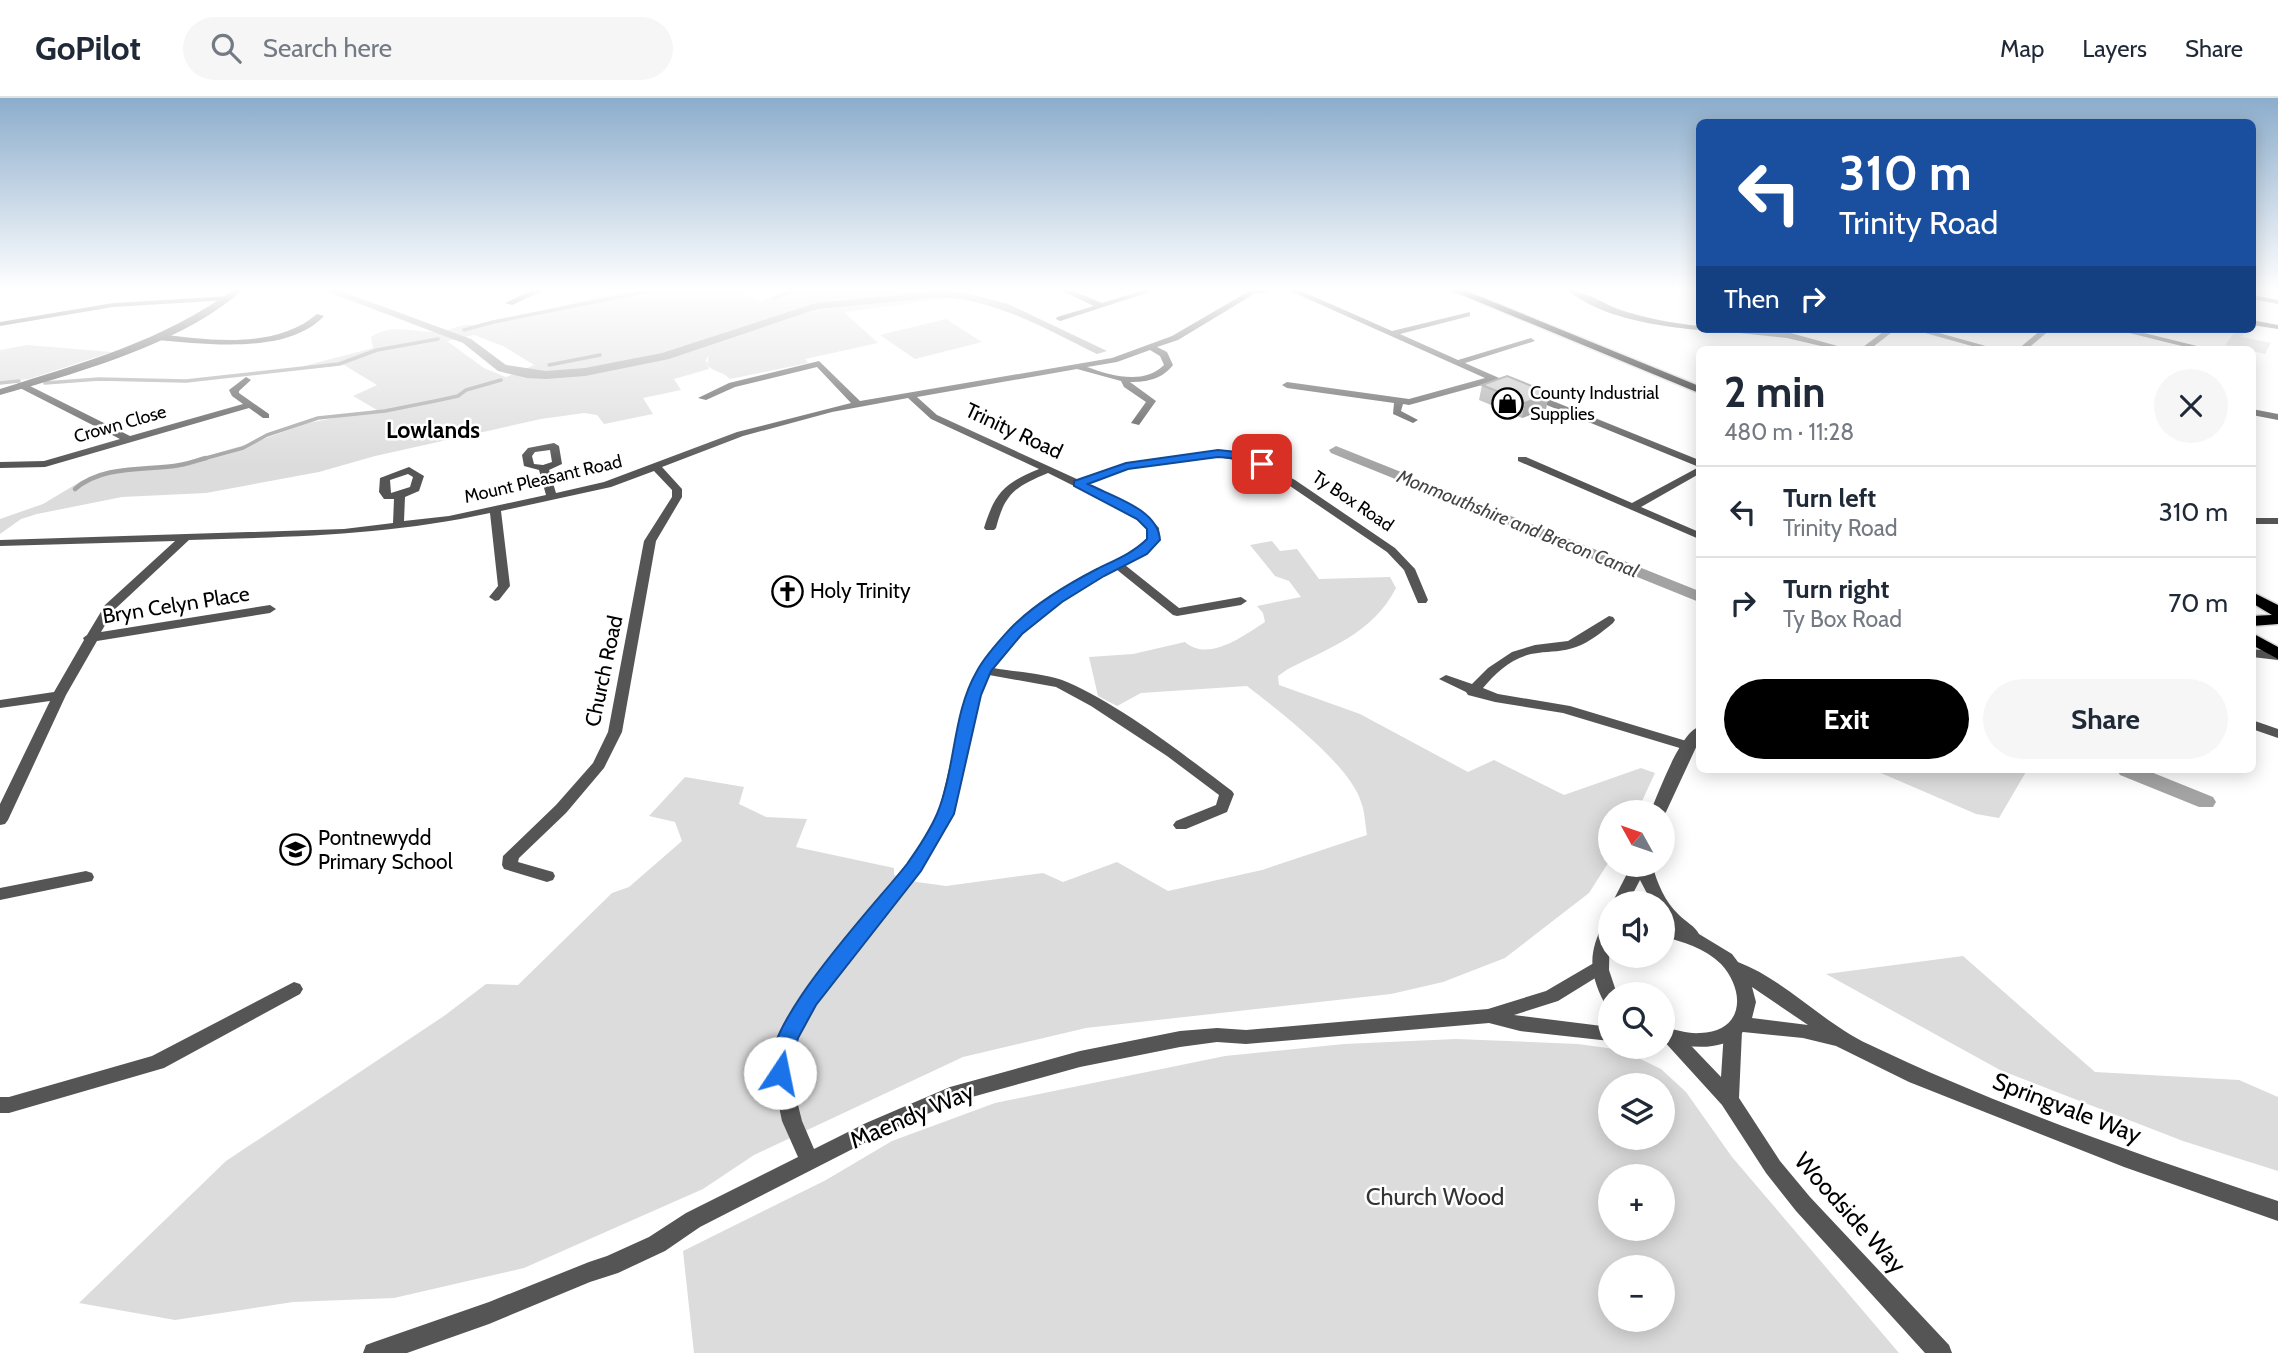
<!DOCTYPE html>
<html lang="en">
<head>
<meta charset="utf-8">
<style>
	:root { --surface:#fff; --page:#f6f6f7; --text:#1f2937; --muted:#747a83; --line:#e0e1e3; --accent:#000 }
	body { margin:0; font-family:Cabin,sans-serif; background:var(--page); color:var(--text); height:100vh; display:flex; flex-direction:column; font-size:26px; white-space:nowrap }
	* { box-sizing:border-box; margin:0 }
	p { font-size:23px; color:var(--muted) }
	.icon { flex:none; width:38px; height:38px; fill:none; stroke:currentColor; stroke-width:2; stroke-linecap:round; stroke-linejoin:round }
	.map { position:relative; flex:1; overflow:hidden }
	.sheet { position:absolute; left:1696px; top:248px; width:560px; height:427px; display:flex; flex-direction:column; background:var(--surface); border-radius:10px; box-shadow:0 4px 18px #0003 }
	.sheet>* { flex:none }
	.hud { position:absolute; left:1696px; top:21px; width:560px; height:214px; border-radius:10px; box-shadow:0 4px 18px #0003; background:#1a4fa0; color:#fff; overflow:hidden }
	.needle { width:46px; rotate:310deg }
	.buttons { position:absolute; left:1598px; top:702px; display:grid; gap:14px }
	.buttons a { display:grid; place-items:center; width:77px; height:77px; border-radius:50%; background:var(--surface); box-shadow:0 4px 18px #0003; font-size:35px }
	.pin { position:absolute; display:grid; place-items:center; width:60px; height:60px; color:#fff; margin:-30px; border-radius:14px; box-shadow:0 4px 10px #0006 }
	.me { position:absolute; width:77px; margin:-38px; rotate:11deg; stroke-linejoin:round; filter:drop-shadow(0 0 5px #0008) }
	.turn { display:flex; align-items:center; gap:24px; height:147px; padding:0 28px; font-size:32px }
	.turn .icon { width:91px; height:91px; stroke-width:2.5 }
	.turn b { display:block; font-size:49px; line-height:60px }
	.then { display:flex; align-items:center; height:66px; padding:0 28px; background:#0003; gap:14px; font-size:26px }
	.round { display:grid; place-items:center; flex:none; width:74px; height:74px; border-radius:37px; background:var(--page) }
	.overview { display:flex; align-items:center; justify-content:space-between; height:119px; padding:0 28px }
	h1 { font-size:42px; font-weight:700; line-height:52px }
	.button { display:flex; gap:14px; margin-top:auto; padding:14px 28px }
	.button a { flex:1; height:80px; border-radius:42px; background:var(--accent); color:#fff; font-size:28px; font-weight:700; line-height:80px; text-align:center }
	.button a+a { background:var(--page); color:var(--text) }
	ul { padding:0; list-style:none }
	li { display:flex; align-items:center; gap:21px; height:91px; padding:0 28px; border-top:2px solid var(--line) }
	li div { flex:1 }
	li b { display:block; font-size:26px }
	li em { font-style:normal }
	header { display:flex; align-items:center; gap:42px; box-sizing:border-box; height:98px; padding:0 35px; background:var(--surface); border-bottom:2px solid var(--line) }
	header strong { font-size:33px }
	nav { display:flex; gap:38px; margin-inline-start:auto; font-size:24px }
	.search { width:490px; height:63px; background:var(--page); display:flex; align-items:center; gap:18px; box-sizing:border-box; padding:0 24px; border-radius:38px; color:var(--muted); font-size:26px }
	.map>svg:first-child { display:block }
</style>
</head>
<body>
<header>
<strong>GoPilot</strong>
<div class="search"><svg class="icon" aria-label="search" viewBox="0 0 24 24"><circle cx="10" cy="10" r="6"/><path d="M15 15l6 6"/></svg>Search here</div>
<nav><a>Map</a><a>Layers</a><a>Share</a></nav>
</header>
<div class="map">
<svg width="2278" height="1255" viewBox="0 0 2278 1255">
	<rect width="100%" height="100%" fill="#fff"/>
	<path fill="#dcdcdc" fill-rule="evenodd" d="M645,192H734L761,203L791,192H949L950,200L844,214L878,245L805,261L808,265L730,281C723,273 713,274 707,267L709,257L706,262L709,271L674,281L681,292L643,300L653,316L604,326L597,317L584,315L541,321L375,358L319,374L206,395L122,399L37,416L21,421L0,436V421L43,406L83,382L126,370L176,367L255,344L308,325L377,312L353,298L377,287L344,267L307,271L304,268L373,250L371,239C390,225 414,234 436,234C453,234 459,223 479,228L608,197ZM474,237L503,248L534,267L506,279L484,270L447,243Z
		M946,221L982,244L915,261L880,237Z
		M2237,231H2247L2242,239L2271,245L2265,256L2225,247Z
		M27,247L112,254L29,281L0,284V252Z
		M1272,443L1280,453L1297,451L1319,481L1390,479L1396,490C1373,535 1331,549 1288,571L1278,578L1279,587L1360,616L1468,674L1494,662L1564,697L1641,670L1655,675L1637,714H1610V762L1589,795L1505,860L1443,884L1391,896L1086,930L963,959L754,1057L703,1091L524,1170L394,1200L293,1204L175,1222L79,1205L226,1063L444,918L486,886L518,887L612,795L629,789L682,743L675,724L649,718L685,679L744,689L739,706L766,719L807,721L796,749L894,770V777L917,784L946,788L1043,775L1063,784L1117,764L1168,793L1262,772L1367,737C1365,726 1365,714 1361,704C1351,668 1278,612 1247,588L1141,595L1117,608L1098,598L1089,559L1133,556L1185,544C1209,565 1244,537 1265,524L1263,515L1257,508L1301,499L1289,483L1275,478L1250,447Z
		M1874,672H2027L1999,720L1976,716Z
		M1963,858L2095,974L2239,982L2278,999V1073L2183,1043L2000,972L1826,876Z
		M1456,941L1578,946L1622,952L1661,971L1686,994L1732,1059L1899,1255H694L683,1153L826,1082L892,1043L995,1005L1225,958L1344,946ZM1610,987H1662V1040H1610ZM1662,1078V1130H1610V1078ZM1662,1169V1222H1610V1169Z"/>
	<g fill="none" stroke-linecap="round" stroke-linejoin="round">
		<path stroke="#a3a3a3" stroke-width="3.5" d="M774,200L795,192
			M464,232L493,224L654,192
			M549,267L600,257
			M0,285L19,283
			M45,285L99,281L186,283L339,266L377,252L438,241
			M199,362L243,350L267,337L318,320L385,313L435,303L458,298L466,292L501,282"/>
		<path stroke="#a3a3a3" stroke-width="4.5" d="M75,391C101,368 141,372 174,368C185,367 195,363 206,360"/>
		<path fill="#a3a3a3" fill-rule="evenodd" d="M323,192H338L471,241L506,267L546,273L585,270L662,255L816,205L942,193L963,194L1008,206L1107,253L1097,256C1046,231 999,203 942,199L817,211L669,261L585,278L546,281L527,280L498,273L463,245Z
			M1336,348L1699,493V504L1331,355L1329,352Z
			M2117,672H2146L2213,699L2216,704L2213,709H2199L2120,677Z"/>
		<defs>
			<path id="primary" d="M1450,192H1464L1699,288V295Z
				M2252,494L2278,507V526L2252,528V518L2272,517L2252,505Z
				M2252,535L2278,549V561L2252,547Z"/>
		</defs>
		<use href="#primary" stroke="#dbdbdb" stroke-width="3"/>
		<path fill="#555" fill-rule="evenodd" d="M533,192H544L512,207L505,205Z
			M1060,192H1071L1102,205L1144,192H1156L1060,223L1056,221L1057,219L1094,208Z
			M1251,192L1259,193L1178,242L1157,249L1167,254L1173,267C1162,281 1148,284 1130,284L1156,303L1139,327L1131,325L1146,304L1124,289L1121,283L1077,271L917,299L937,317L1079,382L1126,365L1218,353L1252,359L1295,382L1395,450L1415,471L1428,502L1426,505H1418L1404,472L1387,454L1287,386L1245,364L1218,359L1128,371L1087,386L1146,416L1159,430L1160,442C1150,454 1139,460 1125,467L1179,510L1241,499L1247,503L1241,507L1177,518L1173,517L1116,471L1062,504L1021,536L993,570C1015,574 1046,575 1067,584C1122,608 1183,656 1232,693L1234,696L1227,714L1186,731H1176L1173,727L1176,723L1216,707L1219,697L1167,658L1091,608L1056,589L989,577L981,597L954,716L921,773L814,906L797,939L790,975L802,1023L814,1051L866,1025L950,989L1080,953L1180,933L1217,930L1246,932L1488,911L1546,893L1599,862L1605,864L1608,869L1605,874L1558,903L1514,917L1610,929V943L1520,933L1489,925L1246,946L1217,944L1180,949L1080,969L954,1004L880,1037L700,1129L665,1153L618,1175L590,1184L489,1226L407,1255H363L366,1247L374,1244L489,1204L589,1164L607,1158L649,1139L686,1115L798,1059L782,1023L772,975L779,939L802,896L909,765L938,716L967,597L977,572L1013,530L1054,498L1095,472L1138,452L1148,441L1147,431L1138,420L1048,375C1015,389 1005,395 996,430L994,432H986L984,430C995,394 1005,385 1039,371L931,321L908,300L832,314L743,338L662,369L682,391V399L656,443L622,634L604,670L566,715L519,760L518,764L553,774L555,778L553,782L547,784L504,771L502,767L503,758L556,707L593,665L608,634L644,443L672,399V392L654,373L611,389L501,413L510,488L499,502L495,503L489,499L498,488L490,415C390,437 292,439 189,442L114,512L101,534L270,507L276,511L270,515L97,543L66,597L8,722L5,726L0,727V706L50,603L0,610V602L54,594L84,542L83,540L87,537L105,507L175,443L0,448V442L344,431L393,425L394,401H384L379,394L380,380L409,369L424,378L419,393L405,399L404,423L449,418L546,397L539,372L524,368L522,357L528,350L554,345L559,348L562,366L549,372L556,395L604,384L737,334L851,305L817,269L735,289L706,302L698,300L729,285L819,263L860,303L1112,260L1172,238ZM1150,252L1160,258L1164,267C1144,287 1112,278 1087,269L1117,264ZM550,352L552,364L543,367L534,366L532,358L535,354ZM408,376L413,379L410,389L391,395L390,382Z
			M1288,192H1299L1392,233L1470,214V218L1400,236L1458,262L1531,240L1535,243L1465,265L1515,287V291H1509L1493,284L1409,307L1403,306L1401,313L1418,322L1413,325L1393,316L1394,305L1287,290L1282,287L1287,284L1409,301L1485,280Z
			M1567,192C1584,192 1602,205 1618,211C1644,220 1671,225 1699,228V231H1702L1699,232C1656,228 1602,220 1567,192Z
			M2252,197L2278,202V206L2252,201Z
			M231,198V202H228L113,209L0,228V224L113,205Z
			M317,216L324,218C287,257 207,246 158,242L154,239L158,236C209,242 275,252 317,216Z
			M2252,222L2278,227V231L2252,227Z
			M1716,231L1787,234L1852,252H1838L1787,240L1720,233Z
			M1887,231H1896L1869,252H1859Z
			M1911,231H1925L2000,252H1986Z
			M2042,231H2051L2026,252H2017Z
			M2113,231H2128L2205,250L2198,252Z
			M246,279L251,282L239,293V295L269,316V320H263L249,310L45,369L0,370V364L44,363L120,341L18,289V285H24L130,338L243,306L232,298L229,292Z
			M1527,295H1533L1699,362V376L1641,409L1699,434V441L1518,363V359H1526L1632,405L1699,369L1527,299Z
			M2252,311L2278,316V322L2252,317Z
			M1609,518L1613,519L1615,522L1613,525C1602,534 1590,544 1576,549C1563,554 1551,553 1538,555C1515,557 1496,574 1483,590L1498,596L1570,608L1693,645L1695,648L1693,651H1683L1563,615L1495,604L1468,597L1466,594L1439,581L1446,577L1472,586L1488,570L1512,554L1535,547L1568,543Z
			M2252,622L2278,631V640L2252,631Z
			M86,773L92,775L94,779L92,783L0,802V790Z
			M294,884L300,886L303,891L300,896L164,970L9,1015H0V999H9L152,958Z
			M1733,926L1739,928L1742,933L1739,1000L1780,1063L1810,1099L1949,1247L1952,1255H1925L1796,1113L1766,1075L1722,1007L1662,941L1663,933L1670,931L1677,933L1721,979L1724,933L1727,928Z"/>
		<path fill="#555" fill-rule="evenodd" d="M233,192H242C185,245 74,276 0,297V291C82,265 163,243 233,192Z
			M1245,192H1272C1266,196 1251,196 1245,192Z
			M2252,420H2278V426H2252Z
			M2252,551L2278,554V562L2252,559Z
			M1699,629V643L1666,714L1662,718V714H1650C1659,695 1680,634 1699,629Z
			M1632,766H1652C1657,785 1665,804 1679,817C1686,824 1695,828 1699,836L1732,856L1738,864C1785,882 1823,925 1868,946C2000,1009 2139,1057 2278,1103V1123L2124,1069L1909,984L1836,948L1803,940L1743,934C1719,955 1692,949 1662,944V929C1674,931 1688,936 1700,935C1744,934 1746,893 1721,866C1705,850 1683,844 1662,838V826L1669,828L1662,821V805H1652L1640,782L1628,805H1612ZM1752,889L1808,927L1752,920L1756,904Z
			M1610,823L1609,872L1617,896H1610V906L1604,904C1589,875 1588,854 1604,825Z"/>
		<use href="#primary" fill="#000" fill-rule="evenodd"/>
	</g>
	<path fill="#a9a9a9" d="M1482,287L1549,295L1546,311L1522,320L1479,302Z"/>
	<path fill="#898989" d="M1549,295L1546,311L1522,320L1525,305Z"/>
	<path fill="#c4c4c4" stroke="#898989" stroke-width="2" d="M1507,278L1549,295L1525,305L1482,287Z"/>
	<linearGradient id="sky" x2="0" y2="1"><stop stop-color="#8cadcc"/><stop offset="0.52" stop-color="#fff"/><stop offset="1" stop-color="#fff" stop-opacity="0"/></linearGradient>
	<rect width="2278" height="368" fill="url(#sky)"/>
	<path fill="#1a73e8" stroke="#114b97" stroke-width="2" d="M1218,352L1237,354L1268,366L1262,370L1231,360L1218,359L1128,371L1088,386C1113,399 1158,411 1160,442L1147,456L1104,478L1062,504L1022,536L991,573L981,597L954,716L921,773L816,907L798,940L788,981L780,984L773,981C750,936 878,804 907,766C917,752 930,732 937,716C956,670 952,616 977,573C985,558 999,543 1010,531C1033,507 1068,486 1097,471C1115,462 1133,455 1147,441V431L1137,421L1074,388V383L1126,365Z"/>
	<defs>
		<symbol id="shop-ring" viewBox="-11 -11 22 22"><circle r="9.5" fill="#fff" stroke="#000" stroke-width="1.5"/><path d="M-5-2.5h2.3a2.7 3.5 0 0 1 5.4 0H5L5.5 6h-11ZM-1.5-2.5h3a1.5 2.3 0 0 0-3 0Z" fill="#000"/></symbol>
		<symbol id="church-ring" viewBox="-11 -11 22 22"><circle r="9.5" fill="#fff" stroke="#000" stroke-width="1.5"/><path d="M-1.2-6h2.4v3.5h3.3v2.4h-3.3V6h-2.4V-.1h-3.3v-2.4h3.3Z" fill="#000"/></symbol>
		<symbol id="school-ring" viewBox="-11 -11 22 22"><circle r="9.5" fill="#fff" stroke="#000" stroke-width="1.5"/><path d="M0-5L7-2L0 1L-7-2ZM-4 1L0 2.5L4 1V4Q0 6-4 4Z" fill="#000"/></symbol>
	</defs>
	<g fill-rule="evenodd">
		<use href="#shop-ring" x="1490" y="288" width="35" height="35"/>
		<use href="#church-ring" x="770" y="476" width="35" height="35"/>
		<use href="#school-ring" x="278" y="734" width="35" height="35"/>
	</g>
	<g text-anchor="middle" stroke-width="5" stroke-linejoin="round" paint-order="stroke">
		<g font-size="18" fill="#000" stroke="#fff" text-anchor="start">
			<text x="1530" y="301">County Industrial<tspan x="1530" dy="21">Supplies</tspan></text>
		</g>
		<g font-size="18" fill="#000" stroke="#fff">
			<text transform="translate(120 326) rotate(-16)" y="6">Crown Close</text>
			<text transform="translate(543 381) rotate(-13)" y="6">Mount Pleasant Road</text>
			<text transform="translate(1353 403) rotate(34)" y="6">Ty Box Road</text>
		</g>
		<g font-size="19" font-style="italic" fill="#444" stroke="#fff">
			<text transform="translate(1518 425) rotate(22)" y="7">Monmouthshire and Brecon Canal</text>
		</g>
		<g font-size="21" fill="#000" stroke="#fff">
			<text transform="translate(1014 333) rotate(25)" y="7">Trinity Road</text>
			<text transform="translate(176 507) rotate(-9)" y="7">Bryn Celyn Place</text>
			<text transform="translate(604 573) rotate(-78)" y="7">Church Road</text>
		</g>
		<g font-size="21" fill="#000" stroke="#fff" text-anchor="start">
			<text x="810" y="500">Holy Trinity</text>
			<text x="318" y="747">Pontnewydd<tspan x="318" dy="24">Primary School</tspan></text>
		</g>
		<g font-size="23" font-weight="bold" fill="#000" stroke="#fff">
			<text x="433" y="340">Lowlands</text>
		</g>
		<g font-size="24" fill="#000" stroke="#fff">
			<text transform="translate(2067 1010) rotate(21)" y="8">Springvale Way</text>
			<text transform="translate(912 1018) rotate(-23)" y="8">Maendy Way</text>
			<text transform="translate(1850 1115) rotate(48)" y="8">Woodside Way</text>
		</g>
		<g font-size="24" fill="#333" stroke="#fff">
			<text x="1435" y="1107">Church Wood</text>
		</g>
	</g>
</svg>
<div class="buttons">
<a><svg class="needle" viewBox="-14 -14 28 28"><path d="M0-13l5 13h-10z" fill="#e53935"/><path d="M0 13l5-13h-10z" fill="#747a83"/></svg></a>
<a><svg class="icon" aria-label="sound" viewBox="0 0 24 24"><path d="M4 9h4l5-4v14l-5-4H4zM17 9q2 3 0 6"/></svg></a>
<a><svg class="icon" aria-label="search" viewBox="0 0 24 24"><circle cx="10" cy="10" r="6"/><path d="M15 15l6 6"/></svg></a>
<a><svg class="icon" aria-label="layers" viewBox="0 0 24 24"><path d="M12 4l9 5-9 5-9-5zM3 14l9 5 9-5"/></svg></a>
<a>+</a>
<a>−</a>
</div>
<div class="pin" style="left:1262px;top:366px;background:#d93025"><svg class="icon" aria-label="arrive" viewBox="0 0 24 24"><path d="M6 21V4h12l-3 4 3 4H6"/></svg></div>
<svg class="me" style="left:780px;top:975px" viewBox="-20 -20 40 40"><circle r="19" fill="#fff"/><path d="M0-13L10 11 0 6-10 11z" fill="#1a73e8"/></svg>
<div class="hud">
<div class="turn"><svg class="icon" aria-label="left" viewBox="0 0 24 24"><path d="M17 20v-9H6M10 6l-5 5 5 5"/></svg><div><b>310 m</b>Trinity Road</div></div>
<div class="then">Then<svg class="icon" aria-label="right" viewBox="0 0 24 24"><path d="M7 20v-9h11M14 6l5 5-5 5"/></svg></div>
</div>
<section class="sheet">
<div class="overview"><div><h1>2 min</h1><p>480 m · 11:28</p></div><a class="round"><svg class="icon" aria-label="close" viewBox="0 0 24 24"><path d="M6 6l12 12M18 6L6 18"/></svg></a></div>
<ul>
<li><svg class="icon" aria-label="left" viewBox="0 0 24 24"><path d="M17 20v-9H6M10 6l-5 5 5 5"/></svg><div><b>Turn left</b><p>Trinity Road</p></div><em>310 m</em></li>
<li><svg class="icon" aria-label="right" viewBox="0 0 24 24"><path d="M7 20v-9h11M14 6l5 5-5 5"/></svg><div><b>Turn right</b><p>Ty Box Road</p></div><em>70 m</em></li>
</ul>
<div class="button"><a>Exit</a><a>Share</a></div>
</section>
</div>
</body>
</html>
